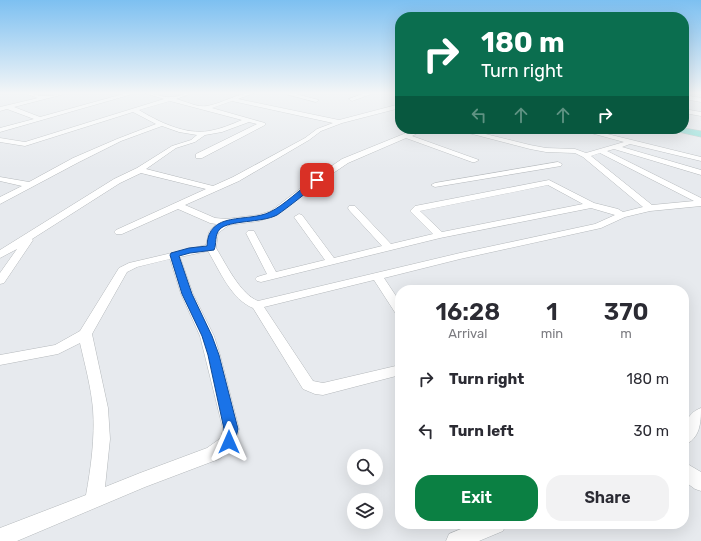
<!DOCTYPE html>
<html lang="en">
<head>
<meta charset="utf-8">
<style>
	:root { --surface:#fff; --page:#f2f2f3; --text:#2b2b33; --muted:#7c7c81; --accent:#0b8043 }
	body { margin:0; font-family:Rubik,sans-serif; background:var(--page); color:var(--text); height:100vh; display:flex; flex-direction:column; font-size:15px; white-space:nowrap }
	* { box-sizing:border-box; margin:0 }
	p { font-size:13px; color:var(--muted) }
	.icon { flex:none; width:22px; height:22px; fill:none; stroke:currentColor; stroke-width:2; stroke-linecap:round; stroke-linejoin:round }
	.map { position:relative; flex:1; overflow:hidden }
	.side { position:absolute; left:395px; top:285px; width:294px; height:244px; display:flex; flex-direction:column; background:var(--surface); border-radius:16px; box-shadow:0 4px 16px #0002 }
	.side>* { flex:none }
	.banner { position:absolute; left:395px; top:12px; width:294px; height:122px; border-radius:16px; box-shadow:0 4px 16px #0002; background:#0b6e4f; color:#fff; overflow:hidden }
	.fabs { position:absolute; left:347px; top:449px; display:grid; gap:8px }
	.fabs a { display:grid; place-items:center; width:36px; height:36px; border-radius:50%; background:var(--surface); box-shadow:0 4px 16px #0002; font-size:20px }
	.pin { position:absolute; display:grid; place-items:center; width:34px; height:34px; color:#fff; margin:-17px; border-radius:8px; box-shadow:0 2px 6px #0006 }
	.me { position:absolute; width:44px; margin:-22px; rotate:0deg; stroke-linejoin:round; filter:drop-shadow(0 0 3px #0008) }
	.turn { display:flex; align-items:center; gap:14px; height:84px; padding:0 20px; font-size:18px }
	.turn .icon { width:52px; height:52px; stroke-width:2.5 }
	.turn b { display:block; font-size:28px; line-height:34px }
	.lanes { display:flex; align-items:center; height:38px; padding:0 20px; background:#0003; justify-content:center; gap:20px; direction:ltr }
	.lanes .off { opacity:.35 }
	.eta { display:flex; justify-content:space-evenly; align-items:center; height:68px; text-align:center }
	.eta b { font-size:24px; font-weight:600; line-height:28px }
	.primary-button { display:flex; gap:8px; margin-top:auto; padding:8px 20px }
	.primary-button a { flex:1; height:46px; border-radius:16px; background:var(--accent); color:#fff; font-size:16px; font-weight:600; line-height:46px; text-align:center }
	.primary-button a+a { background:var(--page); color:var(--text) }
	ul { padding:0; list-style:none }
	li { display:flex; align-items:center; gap:12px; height:52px; padding:0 20px }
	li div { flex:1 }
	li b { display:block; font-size:15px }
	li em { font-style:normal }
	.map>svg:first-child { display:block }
</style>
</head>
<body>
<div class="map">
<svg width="701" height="541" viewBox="0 0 701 541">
	<rect width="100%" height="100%" fill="#e7eaee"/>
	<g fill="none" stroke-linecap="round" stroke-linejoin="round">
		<defs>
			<path id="minor" d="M24,93C31,93 37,96 44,96C52,97 60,93 68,93L14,107L40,117L127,93H136L0,132V128L34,119L7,109L0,111V107L38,98Z
				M145,93C154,93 163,98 171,97C178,97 185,93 193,93L176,99C185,101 198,108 207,106C224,103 236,93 254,93L238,99L339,120L400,104V108L342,123L321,131L309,140L239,181L185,205L215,218L226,219L258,215L271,211L314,178L342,159L416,129H425L412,136L479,160L475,162H472L406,138L348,163L320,182L277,215L259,221L229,225L218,233L216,248C226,264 240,294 258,301L460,253L595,224L615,215L591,208L440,238L261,282L257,281L255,279L257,277L267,274L246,233L248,231H254L276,272L325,260L294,217L299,214L302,215L334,258L382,246L349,210L348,208L349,206H355L391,244L433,234L410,211L415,206L549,180L594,203L618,209L623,212L643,207L583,157L575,153L546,152L530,149L453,129H465L530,145L546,148L575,149L586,153L624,142L576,129H587L701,157V161L630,144L622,147L701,170V175L614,149L607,151L701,198V206L650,211L625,217L601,228L460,259L384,278L400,302V315L396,314L374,280L264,307L313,381L323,383L400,365V375L323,395L315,394L303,389L253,308C231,299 220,271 208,251L180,257L193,294L214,336L220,355L239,429L235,447L219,459L145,487L17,541H0V528L86,495C91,467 95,438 93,409C91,387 85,365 80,343L58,354L0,365V355L55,345L80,331L119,268L129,263L206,245L209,232L216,224L210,223L178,209L122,234H116L114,232L116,230L206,189L141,173L120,183L32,239L33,240L4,283L0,284V273L17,249L0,258V250L114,179L137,168L172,146L191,140L197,135L179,132L162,126L121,141L79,162L0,204V197L22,186L0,181V177L29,182L73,158L117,139L156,124L133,112L25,146L0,142V138L25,142L164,99ZM170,101L242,120C232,124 221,129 209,131C185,135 159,122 139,110ZM232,101L333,123L317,129L305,138L233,177L213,186L146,169L176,148L195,142L205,135L222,132L249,122L257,124L196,154V158H202L265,125V123L212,108ZM600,153L694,201L652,205L591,156ZM548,185L583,204L442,232L420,211ZM170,259L181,294L200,336L223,429L221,438L207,448L140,473L105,487L110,439L108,408L92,334L127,272L137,267Z
				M282,93H292L319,100L316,102Z
				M365,93H374L352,101L349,99Z
				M684,95L701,98V102L684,99Z
				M684,109L701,112V116L684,113Z
				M558,162L562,164L561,166L435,187L431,185L435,183Z
				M701,408C701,423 700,439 684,445C684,430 684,414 701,408Z
				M684,462L701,472V491L695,489L684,481Z
				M473,524H506L503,531L479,541H446L449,534Z"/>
			<path id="major" d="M684,128L701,131V137L674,131L673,129Z"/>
		</defs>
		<use href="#minor" stroke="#b5b9bc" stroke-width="1"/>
		<use href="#major" stroke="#c6c6c6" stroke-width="1"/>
		<use href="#minor" fill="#fff" fill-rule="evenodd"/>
		<use href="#major" fill="#8adfd7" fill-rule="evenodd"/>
	</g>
	<linearGradient id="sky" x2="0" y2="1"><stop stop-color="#7dc0f1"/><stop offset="0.55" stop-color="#f4f6f7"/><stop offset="1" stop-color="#f4f6f7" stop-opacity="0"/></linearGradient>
	<rect width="701" height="169" fill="url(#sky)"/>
	<path fill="#1a73e8" stroke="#114b97" d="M315,178L321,180C313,188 286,209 277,215C262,223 229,220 220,229C214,235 217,244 214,250L190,253L179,256L192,294L212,336L219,355L238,429L234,446L229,448L224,446L222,442L224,429L208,355L202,336L182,294L170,255L171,253L189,248L207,246C208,210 248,223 270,212C283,206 303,187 315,178Z"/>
</svg>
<div class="fabs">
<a><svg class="icon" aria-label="search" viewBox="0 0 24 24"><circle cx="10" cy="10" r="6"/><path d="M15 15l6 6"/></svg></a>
<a><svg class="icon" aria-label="layers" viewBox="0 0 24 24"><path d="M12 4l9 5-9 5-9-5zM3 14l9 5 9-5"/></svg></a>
</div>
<div class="pin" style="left:317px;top:180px;background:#d93025"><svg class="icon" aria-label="arrive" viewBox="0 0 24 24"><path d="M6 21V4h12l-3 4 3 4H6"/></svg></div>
<svg class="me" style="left:229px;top:442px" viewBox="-20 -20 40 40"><path d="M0-17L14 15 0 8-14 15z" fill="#1a73e8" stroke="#fff" stroke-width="4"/></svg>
<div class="banner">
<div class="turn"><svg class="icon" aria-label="right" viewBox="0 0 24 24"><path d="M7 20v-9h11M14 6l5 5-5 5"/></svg><div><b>180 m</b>Turn right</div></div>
<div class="lanes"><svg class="icon off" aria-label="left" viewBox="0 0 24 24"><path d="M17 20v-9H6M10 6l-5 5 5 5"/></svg><svg class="icon off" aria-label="ahead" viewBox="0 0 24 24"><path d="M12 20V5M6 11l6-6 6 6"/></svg><svg class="icon off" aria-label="ahead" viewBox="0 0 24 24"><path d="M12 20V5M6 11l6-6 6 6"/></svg><svg class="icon" aria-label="right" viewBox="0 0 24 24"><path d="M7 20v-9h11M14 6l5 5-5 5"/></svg></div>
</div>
<section class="side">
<div class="eta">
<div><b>16:28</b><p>Arrival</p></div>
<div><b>1</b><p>min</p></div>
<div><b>370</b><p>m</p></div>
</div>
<ul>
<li><svg class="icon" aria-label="right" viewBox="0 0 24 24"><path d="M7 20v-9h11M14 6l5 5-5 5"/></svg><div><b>Turn right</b></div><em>180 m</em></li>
<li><svg class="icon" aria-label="left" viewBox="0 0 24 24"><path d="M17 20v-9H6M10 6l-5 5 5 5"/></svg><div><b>Turn left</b></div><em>30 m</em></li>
</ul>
<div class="primary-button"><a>Exit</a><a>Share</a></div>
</section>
</div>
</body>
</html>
